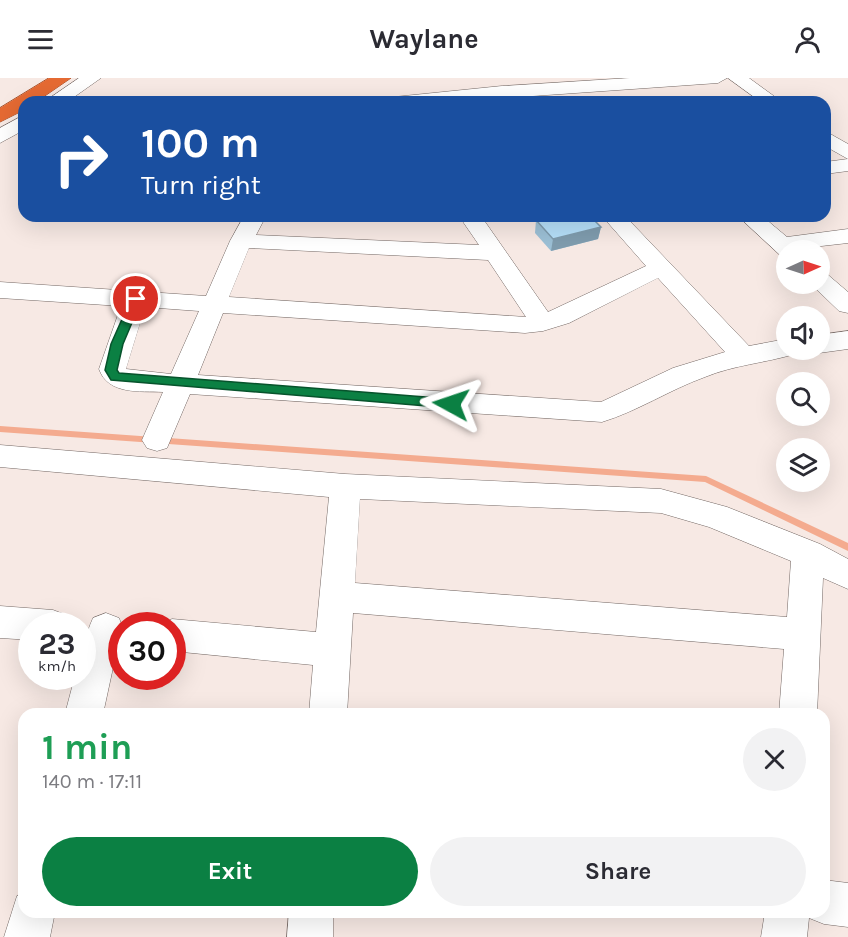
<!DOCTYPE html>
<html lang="en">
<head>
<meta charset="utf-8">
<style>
	:root { --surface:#fff; --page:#f2f2f3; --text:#2b2b33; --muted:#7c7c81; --accent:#0b8043 }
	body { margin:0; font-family:Karla,sans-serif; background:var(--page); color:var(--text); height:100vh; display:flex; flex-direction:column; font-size:22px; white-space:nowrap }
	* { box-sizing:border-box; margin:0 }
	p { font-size:20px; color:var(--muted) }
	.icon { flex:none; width:33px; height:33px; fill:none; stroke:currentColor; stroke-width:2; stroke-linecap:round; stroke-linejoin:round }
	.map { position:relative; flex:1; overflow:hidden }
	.sheet { position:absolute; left:18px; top:630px; width:812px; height:210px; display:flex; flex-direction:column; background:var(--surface); border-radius:18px; box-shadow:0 6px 24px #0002 }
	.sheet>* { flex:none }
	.banner { position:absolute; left:18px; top:18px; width:813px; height:126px; border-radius:18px; box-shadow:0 6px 24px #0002; background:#1a4fa0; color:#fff; overflow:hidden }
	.needle { width:39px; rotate:87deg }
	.buttons { position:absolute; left:776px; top:162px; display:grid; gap:12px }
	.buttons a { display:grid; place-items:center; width:54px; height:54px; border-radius:50%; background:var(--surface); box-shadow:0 6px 24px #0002; font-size:30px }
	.speed { position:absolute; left:18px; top:534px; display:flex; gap:12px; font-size:30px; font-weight:700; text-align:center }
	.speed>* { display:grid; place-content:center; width:78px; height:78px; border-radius:50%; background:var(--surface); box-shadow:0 6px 24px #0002; line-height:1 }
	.speed small { font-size:15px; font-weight:400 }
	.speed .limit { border:9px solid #d22; background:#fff; color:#111 }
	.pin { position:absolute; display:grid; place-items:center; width:51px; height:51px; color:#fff; margin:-26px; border:3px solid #fff; border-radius:50%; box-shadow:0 2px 6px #0007 }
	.me { position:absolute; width:66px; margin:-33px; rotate:275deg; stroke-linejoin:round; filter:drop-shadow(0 0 4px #0008) }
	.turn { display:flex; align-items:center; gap:21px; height:126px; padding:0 24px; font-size:27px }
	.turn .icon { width:78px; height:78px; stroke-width:2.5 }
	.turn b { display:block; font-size:42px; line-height:51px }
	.round { display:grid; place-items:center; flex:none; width:63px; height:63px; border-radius:32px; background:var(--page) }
	.summary { display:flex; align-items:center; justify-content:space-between; height:102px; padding:0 24px }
	h1 { font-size:36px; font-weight:700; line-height:45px; color:#1e9e55 }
	.primary-button { display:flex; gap:12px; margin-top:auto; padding:12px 24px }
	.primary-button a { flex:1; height:69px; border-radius:36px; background:var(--accent); color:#fff; font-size:24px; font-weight:700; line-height:69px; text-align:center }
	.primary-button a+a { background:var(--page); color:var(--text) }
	header { display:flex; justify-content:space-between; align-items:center; height:78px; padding:0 24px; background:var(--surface); font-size:27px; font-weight:700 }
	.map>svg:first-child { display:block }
</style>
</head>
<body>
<header><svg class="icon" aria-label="menu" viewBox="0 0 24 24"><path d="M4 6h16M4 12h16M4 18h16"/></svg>Waylane<svg class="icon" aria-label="person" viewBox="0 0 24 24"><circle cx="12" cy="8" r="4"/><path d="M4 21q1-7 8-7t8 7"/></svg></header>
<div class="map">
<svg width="848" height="859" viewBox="0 0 848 859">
	<rect width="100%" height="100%" fill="#f7e9e4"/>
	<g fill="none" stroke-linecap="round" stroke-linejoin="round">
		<path fill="#f4ab8f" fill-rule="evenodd" d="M0,348L706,398L848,465V473L705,404L0,354Z"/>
		<defs>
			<path id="street" d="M630,0H727L718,5L447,24H385L394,19L502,8Z
				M728,0H749L782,24H761Z
				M825,53L848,66V93L825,96V84L848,81L825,68Z
				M244,138H266L256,157L479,167L459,138H481L548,234L646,188L602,138H625L749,268L786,261V272H798L795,276C765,285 734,287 705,299C669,312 638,333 602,344L190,316L167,370L157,373L147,370L142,362L163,314C140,313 108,317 99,291L121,228L0,220V204L206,218L230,163ZM249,170L488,182L526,239L229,219ZM658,200L725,274L673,290L601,324L198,297L223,235L525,255L543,253L569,245ZM145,229L199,233L171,296L126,291Z
				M738,138H762L787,159L848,151V165L786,172V178L780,177Z
				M819,194L827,196L848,214V235L839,233L811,206H819Z
				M848,253V271L819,275L809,272H819V257Z
				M0,367L345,396L661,411L727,429L820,466L848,481V511L823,500L817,636H779L784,571L353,535L347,636H309L313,587L172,573V548H159L172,541L316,554L329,419L0,389ZM360,421L661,435L709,449L791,483L787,539L355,505Z
				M0,528L53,532L66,537L70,548H32V562L0,560Z
				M106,535L119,540L122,548L103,636H65L75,598H82C82,577 84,560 93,540Z
				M824,802L848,805V849L824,846L809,840L807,859H761L765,834H824Z
				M24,815V834H55L50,859H4L17,818Z
				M289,834H333V859H287Z"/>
			<path id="secondary" d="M79,0H101L67,24H44Z
				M24,37V52L0,65V50Z"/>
			<path id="highway" d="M49,0H71L36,24H24V32L0,44V30Z"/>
		</defs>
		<use href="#street" stroke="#746864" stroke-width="1"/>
		<use href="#secondary" stroke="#746864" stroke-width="1"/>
		<use href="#highway" stroke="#9e4d28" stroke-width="1"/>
		<use href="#street" fill="#fff" fill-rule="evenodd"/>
		<use href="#secondary" fill="#fff" fill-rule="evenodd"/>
		<use href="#highway" fill="#e56a33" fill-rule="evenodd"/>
	</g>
	<path fill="#9cc0d6" d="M536,142L601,149L598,161L551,173L535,155Z"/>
	<path fill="#7f9cae" d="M601,149L598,161L551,173L553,161Z"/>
	<path fill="#b5dff9" stroke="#7f9cae" stroke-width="1.5" d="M555,138H590L601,149L553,161L536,142Z"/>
	<path fill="#0b8043" stroke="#07532c" stroke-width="1.5" d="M136,217L142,221L123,266L117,292L119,295L451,321L457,326L451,330L111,302L105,292L111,266L131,221Z"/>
</svg>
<div class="buttons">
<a><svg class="needle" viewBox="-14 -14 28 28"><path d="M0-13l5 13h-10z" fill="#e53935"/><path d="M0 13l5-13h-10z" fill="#7c7c81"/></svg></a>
<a><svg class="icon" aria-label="sound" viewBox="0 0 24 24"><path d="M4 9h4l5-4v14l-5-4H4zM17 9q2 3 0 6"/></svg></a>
<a><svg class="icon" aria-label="search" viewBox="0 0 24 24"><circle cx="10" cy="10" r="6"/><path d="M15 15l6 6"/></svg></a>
<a><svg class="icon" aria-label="layers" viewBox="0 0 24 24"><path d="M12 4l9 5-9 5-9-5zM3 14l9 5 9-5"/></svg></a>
</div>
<div class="speed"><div>23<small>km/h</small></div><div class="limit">30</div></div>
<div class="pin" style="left:136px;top:221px;background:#d93025"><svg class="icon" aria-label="arrive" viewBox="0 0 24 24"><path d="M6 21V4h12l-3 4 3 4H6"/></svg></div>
<svg class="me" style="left:451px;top:326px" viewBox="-20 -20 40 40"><path d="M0-17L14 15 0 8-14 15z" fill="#0b8043" stroke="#fff" stroke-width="4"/></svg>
<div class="banner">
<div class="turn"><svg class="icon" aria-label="right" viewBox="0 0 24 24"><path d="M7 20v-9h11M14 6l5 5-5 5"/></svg><div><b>100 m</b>Turn right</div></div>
</div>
<section class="sheet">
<div class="summary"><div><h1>1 min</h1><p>140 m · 17:11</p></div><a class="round"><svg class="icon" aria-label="close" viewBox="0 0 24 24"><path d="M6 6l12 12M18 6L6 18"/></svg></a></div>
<div class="primary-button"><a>Exit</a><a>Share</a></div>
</section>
</div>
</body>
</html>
